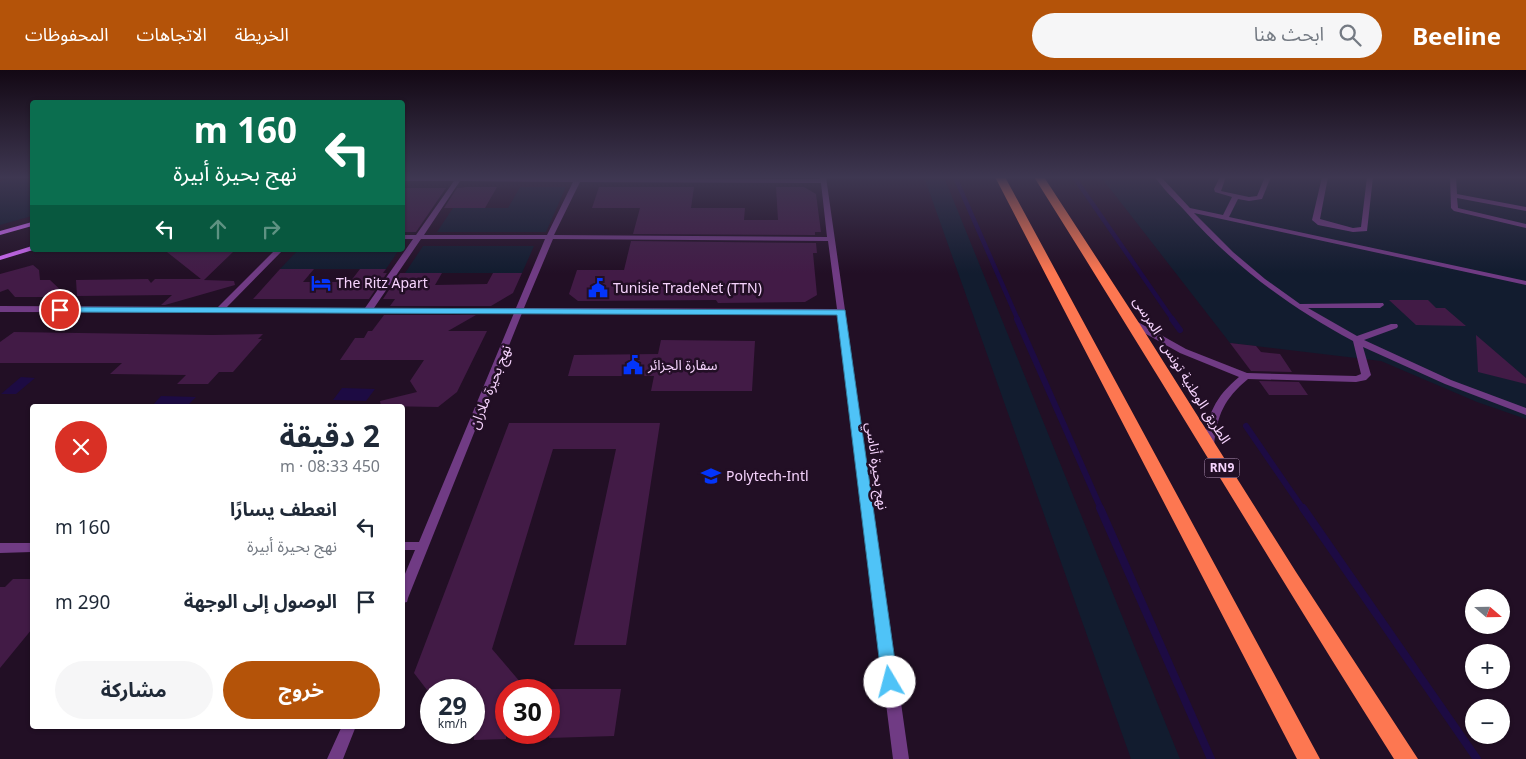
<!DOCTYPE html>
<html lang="ar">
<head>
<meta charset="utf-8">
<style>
	:root { --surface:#fff; --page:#f6f6f7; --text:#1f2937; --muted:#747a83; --accent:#b45309 }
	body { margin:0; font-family:"Noto Sans","Noto Sans Arabic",sans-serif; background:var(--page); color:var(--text); direction:rtl; height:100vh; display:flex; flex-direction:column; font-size:19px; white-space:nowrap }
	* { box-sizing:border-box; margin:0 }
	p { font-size:16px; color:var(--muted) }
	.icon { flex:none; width:28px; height:28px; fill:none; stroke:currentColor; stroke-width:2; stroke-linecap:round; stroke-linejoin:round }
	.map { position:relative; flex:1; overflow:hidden; direction:ltr }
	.sheet { position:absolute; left:30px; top:334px; width:375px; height:325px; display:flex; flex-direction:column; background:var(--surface); border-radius:5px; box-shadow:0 1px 4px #0004; direction:rtl }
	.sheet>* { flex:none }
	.hud { position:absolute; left:30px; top:30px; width:375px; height:152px; border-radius:5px; box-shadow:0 1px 4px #0004; direction:rtl; background:#0b6e4f; color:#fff; overflow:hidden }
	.needle { width:32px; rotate:110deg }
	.tools { position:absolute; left:1465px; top:519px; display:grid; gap:10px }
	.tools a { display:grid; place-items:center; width:45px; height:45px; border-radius:50%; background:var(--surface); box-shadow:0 1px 4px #0004; font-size:25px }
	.speed { position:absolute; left:420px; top:609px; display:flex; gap:10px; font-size:25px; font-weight:700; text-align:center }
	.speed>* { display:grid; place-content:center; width:65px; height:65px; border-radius:50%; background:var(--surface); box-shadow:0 1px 4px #0004; line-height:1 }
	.speed small { font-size:12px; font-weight:400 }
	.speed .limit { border:8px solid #d22; background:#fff; color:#111 }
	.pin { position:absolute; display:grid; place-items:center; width:42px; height:42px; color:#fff; margin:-21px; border:2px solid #fff; border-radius:50%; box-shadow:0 1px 5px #0007 }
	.me { position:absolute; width:55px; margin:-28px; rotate:352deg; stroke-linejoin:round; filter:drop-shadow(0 0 4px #0008) }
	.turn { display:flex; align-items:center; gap:18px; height:105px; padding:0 25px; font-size:22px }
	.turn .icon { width:65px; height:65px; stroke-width:2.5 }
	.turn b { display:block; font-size:35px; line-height:42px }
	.lanes { display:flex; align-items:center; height:48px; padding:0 25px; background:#0003; justify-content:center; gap:25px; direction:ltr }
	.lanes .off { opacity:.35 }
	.round { display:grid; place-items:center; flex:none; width:52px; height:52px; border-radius:26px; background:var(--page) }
	.head { display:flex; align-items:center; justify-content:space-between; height:85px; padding:0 25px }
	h1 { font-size:30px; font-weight:700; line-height:38px }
	.primary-button { display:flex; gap:10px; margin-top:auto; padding:10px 25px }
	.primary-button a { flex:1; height:58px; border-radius:30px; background:var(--accent); color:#fff; font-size:20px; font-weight:700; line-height:58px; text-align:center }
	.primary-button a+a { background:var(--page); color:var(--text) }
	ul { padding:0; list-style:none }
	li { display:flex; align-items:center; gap:15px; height:75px; padding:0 25px }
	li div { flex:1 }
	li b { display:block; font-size:19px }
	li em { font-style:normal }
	header { display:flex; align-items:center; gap:30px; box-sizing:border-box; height:70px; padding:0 25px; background:var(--accent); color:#fff }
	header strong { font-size:24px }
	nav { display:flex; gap:28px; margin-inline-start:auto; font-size:18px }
	.search { width:350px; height:45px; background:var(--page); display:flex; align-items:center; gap:12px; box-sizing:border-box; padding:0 18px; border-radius:28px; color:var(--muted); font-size:19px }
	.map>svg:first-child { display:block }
</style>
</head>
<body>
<header>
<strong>Beeline</strong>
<div class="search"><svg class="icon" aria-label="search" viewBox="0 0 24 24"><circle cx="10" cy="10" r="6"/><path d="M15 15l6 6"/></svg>ابحث هنا</div>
<nav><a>الخريطة</a><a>الاتجاهات</a><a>المحفوظات</a></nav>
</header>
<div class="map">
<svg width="1526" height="689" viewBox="0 0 1526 689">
	<rect width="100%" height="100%" fill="#220f25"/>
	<path fill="#121c2f" d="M9,107H32V146L0,155V112Z
		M924,107H944L1180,689H1131Z
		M1101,107H1526V349L1477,332L1381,291L1230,273Z
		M520,117H566L546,162H437L453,138H508Z
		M423,176H534L522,203H405Z
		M298,180H399L386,199H280Z"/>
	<path fill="#1d0b43" d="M21,307L35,308L16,324H1Z
		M342,318L375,319L366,331L333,330Z
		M161,326L196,327L187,336H152Z"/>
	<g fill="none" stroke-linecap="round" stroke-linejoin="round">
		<path stroke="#1d0b43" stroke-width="4.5" d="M955,107L1018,250
			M1074,107L1173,250"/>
		<path stroke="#1d0b43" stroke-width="6" d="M1017,249L1101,439
			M1172,249L1180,260
			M1246,356L1303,439"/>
		<path stroke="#1d0b43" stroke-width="8" d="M1100,438L1211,689
			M1303,438L1477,689"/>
	</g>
	<path fill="#421b46" d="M467,117H497L485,138H444L457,118Z
		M599,117H694L691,138H745L744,150H778L776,117H804L816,124L821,162H815V165L633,164L640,138H592Z
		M402,118H446L416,162H402Z
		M631,171L816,173L817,183H813L817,225L805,232L718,233L716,230L578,231L569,224L577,200H624Z
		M167,182H233L204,210L234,211L235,215L165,235H161L172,225L77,226L76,210L148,209L151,213L155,209H201Z
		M33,195L39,200L40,210H50L68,227H15L8,219L0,222V204Z
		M280,199H314L303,212H350L360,199H386L383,203H387L369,229H253Z
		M400,203H442L435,215L487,214L493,203H522L513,223L491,236H390L395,229H383Z
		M1389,230H1428L1436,238H1445L1466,256L1416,255Z
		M384,245H476L448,261H487L457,322L438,337L381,336L380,331L417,322L410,311L424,290H340L355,268H364L368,261H372Z
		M14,262L212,265L263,264L258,269H262L233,302H219L208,314H177L186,305L110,304L122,293H0V272Z
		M1476,265L1526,308V314L1478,302Z
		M661,270L755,271L752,321H651L654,306H568L574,285L658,284Z
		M1230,273L1256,276L1261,282L1280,284L1292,302L1251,301Z
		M1259,311L1299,312L1308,325H1269Z
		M509,353H660L626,575H574L616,379H553L492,579L527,620H506V669L474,670V620H427L414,603Z
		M13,509H32V559L0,598V517H5Z
		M549,619H621L614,666L549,668Z"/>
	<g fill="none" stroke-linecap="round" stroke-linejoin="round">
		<path fill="#703b84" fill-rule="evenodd" d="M1155,107H1161L1190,138L1223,145L1232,127L1215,122L1214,119L1220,107H1226L1221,121L1249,127L1257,126L1265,107H1271L1262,129L1249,131L1238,129L1229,147L1526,211V215L1194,143L1233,182L1265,209L1300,234L1383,233L1384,235L1380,238H1308L1357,266L1391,254H1397L1398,256L1397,258L1364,270L1451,310L1526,338V345L1445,314L1363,277L1371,305L1366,310L1356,312L1248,309C1224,329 1217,345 1214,376L1213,378H1205L1204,376C1207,345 1215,327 1239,307L1180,283L1130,255L1129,253L1130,251H1136L1186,279L1247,303L1356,306L1361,304L1353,271C1288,236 1234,196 1185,141C1175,130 1163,119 1155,107Z
			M1322,107H1328L1320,149L1353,158L1361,157L1367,107H1373L1367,161L1353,162L1318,155L1312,150Z
			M1450,107H1456L1457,124L1526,137V141L1457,128L1458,138L1526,154V158L1454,141L1451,138Z"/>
		<path fill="#703b84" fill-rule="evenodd" d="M402,107L820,109V107H826L909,689H893L837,245L522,243L408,528L407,532L402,533V511L415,480H402V472H419L514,243L0,242V236L218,237L275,180H283L227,237L365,238L413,169H402V165H416L454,111H402ZM460,111L573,112L547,165H424ZM580,112L821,113L827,167L554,165ZM421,169H545L516,238H374ZM553,169L828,171L837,239L524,238Z
			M0,473H32V482L0,483Z
			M342,656H356L343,689H327Z"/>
		<path fill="#d56cfd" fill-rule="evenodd" d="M32,152V156L0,165V161Z
			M32,176L33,180L0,190V186Z"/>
		<path fill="#fd7751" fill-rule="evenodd" d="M995,107H1005L1320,689H1297Z
			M1034,107H1044L1139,253L1296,502L1418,689H1394C1272,496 1156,300 1034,107Z"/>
	</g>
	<linearGradient id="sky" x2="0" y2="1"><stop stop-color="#130814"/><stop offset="0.53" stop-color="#3e3751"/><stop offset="1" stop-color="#3e3751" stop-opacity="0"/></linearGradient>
	<rect width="1526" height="203" fill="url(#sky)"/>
	<path fill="#4fc3f7" stroke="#337fa1" d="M56,237L845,240L898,612L896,617L890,619L885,617L882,612L837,245L60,242H56Z"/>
	<defs>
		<symbol id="hotel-bare" viewBox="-9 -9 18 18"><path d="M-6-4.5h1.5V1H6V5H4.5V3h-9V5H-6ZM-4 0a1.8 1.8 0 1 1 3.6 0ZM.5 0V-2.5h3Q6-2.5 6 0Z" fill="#0335fb" stroke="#220f25" stroke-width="2.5" paint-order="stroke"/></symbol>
		<symbol id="civic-bare" viewBox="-9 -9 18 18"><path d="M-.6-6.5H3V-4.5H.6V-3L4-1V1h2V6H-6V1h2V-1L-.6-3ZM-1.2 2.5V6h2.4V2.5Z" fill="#0335fb" stroke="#220f25" stroke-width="2.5" paint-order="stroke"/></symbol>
		<symbol id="university-bare" viewBox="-9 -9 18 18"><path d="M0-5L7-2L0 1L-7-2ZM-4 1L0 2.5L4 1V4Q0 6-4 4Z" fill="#0335fb" stroke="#220f25" stroke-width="2.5" paint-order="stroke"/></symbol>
	</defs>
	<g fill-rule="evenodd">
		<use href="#hotel-bare" x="307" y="199" width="28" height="28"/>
		<use href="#civic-bare" x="584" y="204" width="28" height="28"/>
		<use href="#civic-bare" x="619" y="281" width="28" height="28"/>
		<use href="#university-bare" x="697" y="392" width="28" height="28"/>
	</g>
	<g text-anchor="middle" stroke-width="5" stroke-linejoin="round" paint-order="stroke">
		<rect fill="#220f25" stroke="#b799bd" stroke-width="1" x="1204.5" y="388.5" width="35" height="19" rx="4"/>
		<g font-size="12" font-weight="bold" fill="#f7d4fe">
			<text x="1222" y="402">RN9</text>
		</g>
		<g font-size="14" fill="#f7d4fe" stroke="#220f25" text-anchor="start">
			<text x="336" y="218">The Ritz Apart</text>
			<text x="613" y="223">Tunisie TradeNet (TTN)</text>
			<text x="648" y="300">سفارة الجزائر</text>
			<text x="726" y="411">Polytech-Intl</text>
		</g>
		<g font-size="14" fill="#f7d4fe" stroke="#220f25">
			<text transform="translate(1182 300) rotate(58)" y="5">الطريق الوطنية تونس - المرسى</text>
			<text transform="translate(490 317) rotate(-68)" y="5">نهج بحيرة ملاران</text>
			<text transform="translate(877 396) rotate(82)" y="5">نهج بحيرة أناسي</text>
		</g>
	</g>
</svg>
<div class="tools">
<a><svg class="needle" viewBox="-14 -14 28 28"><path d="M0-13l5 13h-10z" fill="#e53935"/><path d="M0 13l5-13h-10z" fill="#747a83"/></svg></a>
<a>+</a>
<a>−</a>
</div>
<div class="speed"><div>29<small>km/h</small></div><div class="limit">30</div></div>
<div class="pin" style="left:60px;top:240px;background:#d93025"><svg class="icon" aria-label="arrive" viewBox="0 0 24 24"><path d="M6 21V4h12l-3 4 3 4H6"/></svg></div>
<svg class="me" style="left:890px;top:612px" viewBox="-20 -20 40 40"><circle r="19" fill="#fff"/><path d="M0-13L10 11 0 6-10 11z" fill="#4fc3f7"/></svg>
<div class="hud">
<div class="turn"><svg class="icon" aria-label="left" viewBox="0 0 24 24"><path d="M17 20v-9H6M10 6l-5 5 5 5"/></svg><div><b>160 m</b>نهج بحيرة أبيرة</div></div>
<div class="lanes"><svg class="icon" aria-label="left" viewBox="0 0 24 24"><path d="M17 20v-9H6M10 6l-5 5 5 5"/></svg><svg class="icon off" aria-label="ahead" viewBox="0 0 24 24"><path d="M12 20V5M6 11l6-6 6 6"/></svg><svg class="icon off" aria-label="right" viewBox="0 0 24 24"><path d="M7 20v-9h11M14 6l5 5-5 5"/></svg></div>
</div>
<section class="sheet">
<div class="head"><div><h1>2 دقيقة</h1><p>450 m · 08:33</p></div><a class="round" style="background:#d93025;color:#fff"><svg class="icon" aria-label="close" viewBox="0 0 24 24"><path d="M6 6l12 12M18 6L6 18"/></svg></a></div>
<ul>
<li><svg class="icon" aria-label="left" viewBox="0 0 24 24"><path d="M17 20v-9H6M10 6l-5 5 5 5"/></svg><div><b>انعطف يسارًا</b><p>نهج بحيرة أبيرة</p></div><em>160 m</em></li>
<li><svg class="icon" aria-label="arrive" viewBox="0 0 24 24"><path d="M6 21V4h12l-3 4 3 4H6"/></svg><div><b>الوصول إلى الوجهة</b></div><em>290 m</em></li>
</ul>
<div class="primary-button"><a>خروج</a><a>مشاركة</a></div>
</section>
</div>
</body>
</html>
